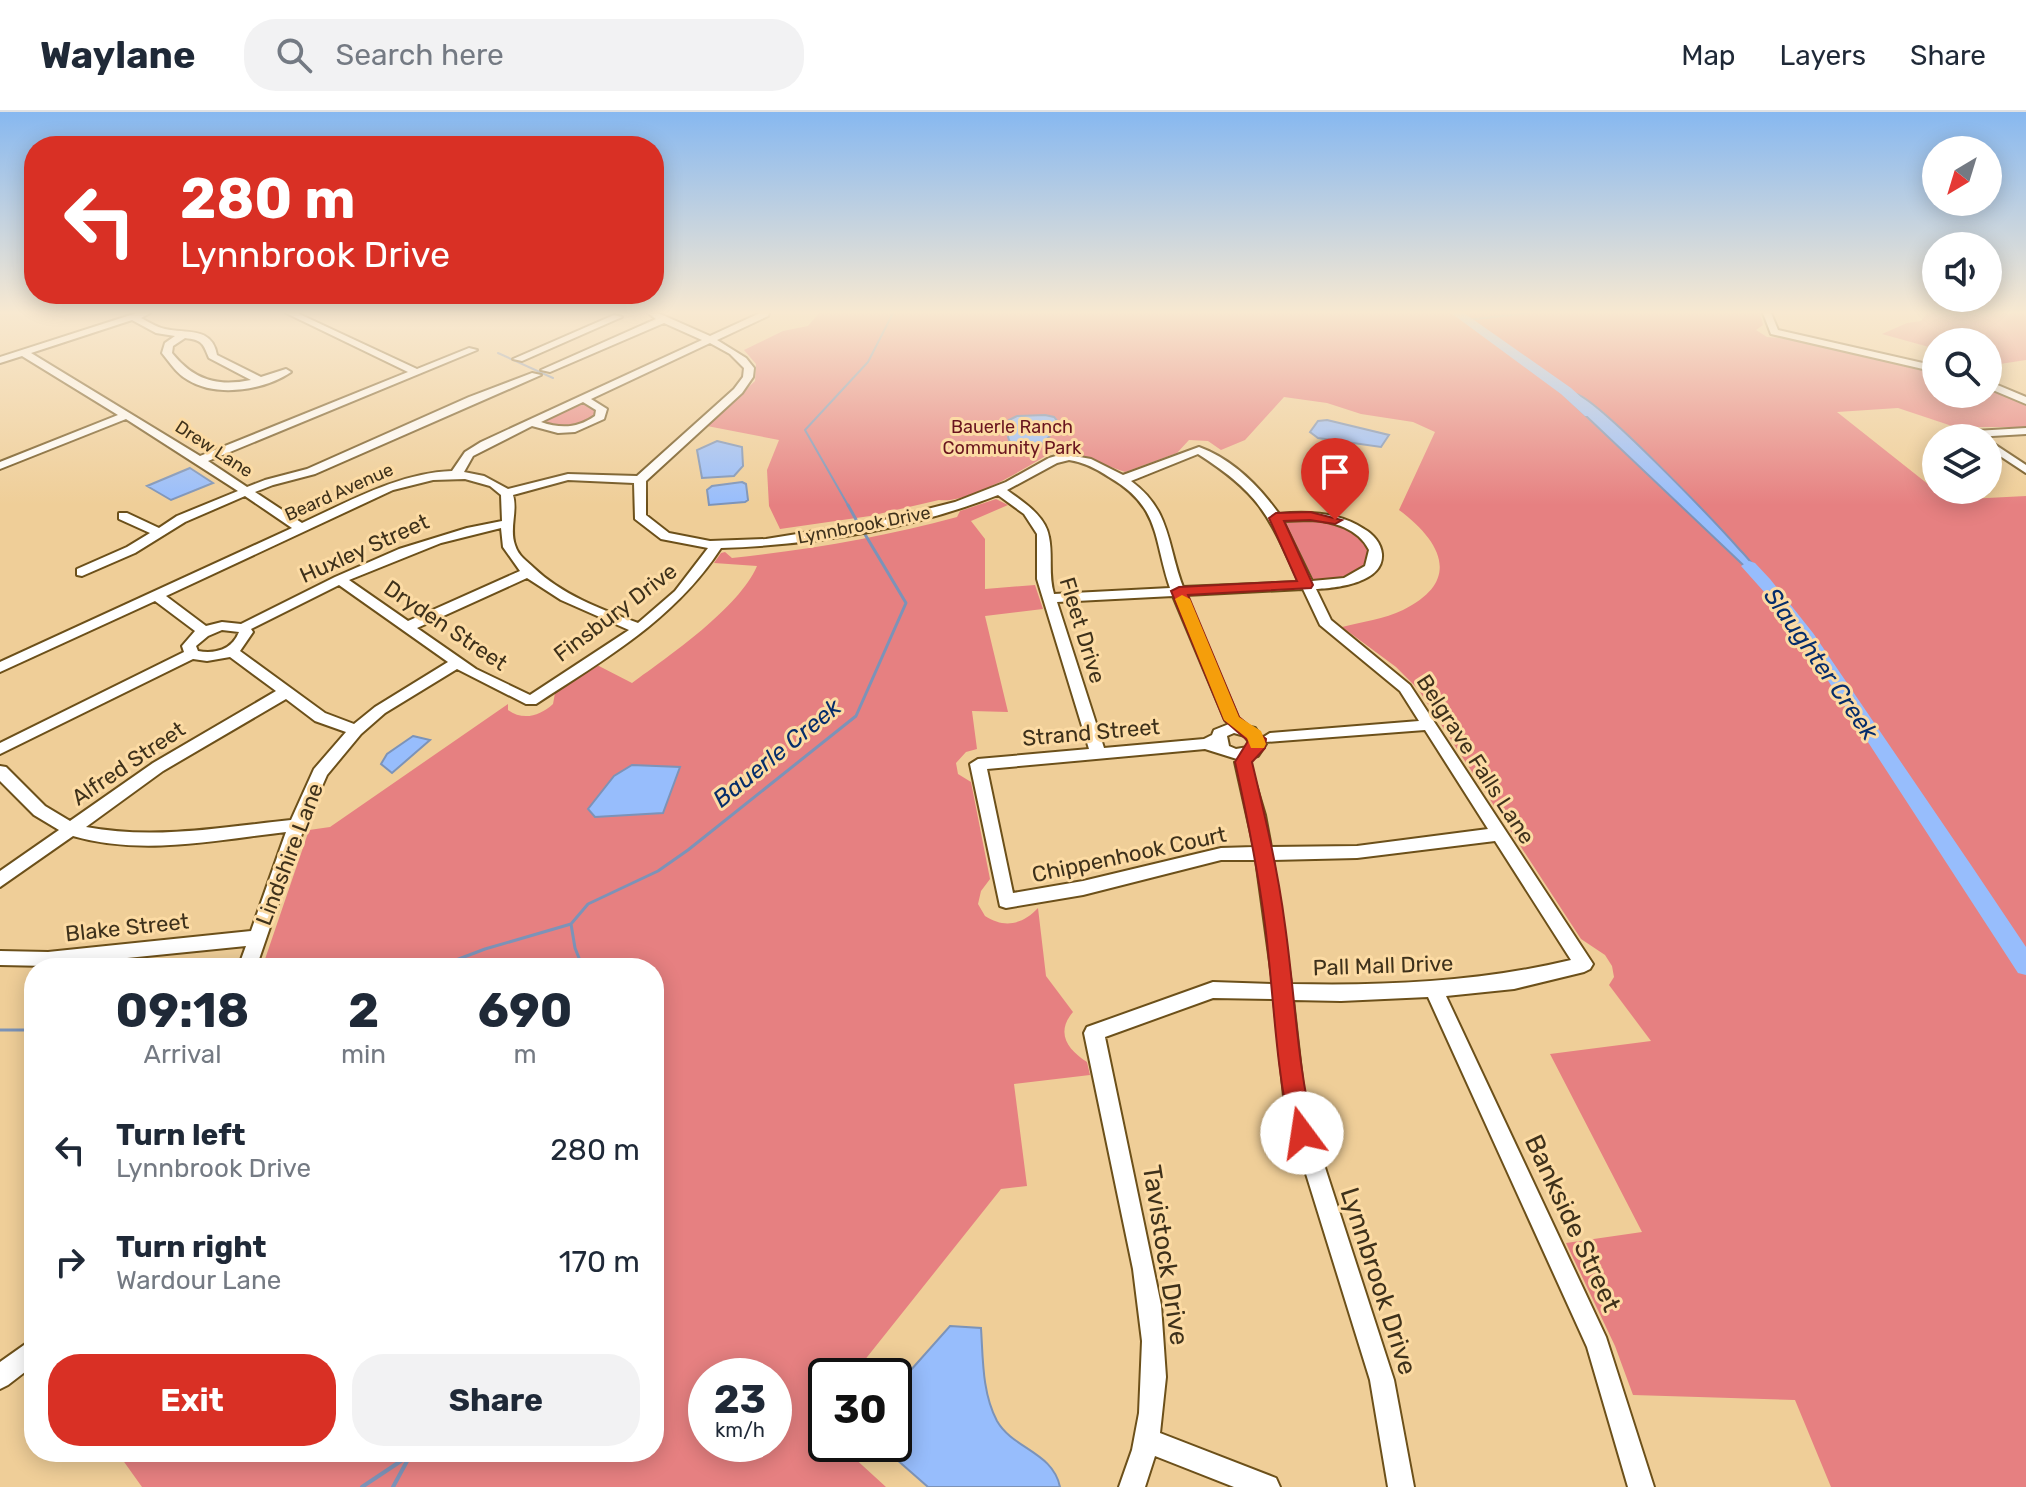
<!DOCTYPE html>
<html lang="en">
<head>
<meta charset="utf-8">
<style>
	:root { --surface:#fff; --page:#f2f2f3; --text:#1f2937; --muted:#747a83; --line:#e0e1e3; --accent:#d93025 }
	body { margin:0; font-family:Rubik,sans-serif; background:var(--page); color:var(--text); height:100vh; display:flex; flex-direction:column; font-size:30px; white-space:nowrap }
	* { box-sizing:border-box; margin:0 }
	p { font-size:26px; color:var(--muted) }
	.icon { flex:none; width:44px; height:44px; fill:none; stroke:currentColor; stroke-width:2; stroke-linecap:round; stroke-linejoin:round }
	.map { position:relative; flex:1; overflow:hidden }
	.panel { position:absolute; left:24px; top:846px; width:640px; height:504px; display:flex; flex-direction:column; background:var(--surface); border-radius:32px; box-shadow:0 4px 20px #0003 }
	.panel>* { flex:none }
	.hud { position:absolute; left:24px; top:24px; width:640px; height:168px; border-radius:32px; box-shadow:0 4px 20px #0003; background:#d93025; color:#fff; overflow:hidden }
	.needle { width:52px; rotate:218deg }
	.tools { position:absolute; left:1922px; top:24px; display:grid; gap:16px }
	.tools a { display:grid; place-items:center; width:80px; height:80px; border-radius:50%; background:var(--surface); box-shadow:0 4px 20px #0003; font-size:40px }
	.speed { position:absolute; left:688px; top:1246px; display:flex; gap:16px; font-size:40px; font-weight:700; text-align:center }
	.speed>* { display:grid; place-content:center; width:104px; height:104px; border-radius:50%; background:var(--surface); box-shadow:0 4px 20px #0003; line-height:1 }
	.speed small { font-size:20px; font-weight:400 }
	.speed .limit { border:4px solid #111; border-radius:12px; background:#fff; color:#111 }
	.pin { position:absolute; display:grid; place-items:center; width:68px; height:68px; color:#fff; margin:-82px -34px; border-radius:50% 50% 50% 0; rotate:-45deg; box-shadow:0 0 8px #0007 }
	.pin .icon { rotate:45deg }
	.me { position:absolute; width:88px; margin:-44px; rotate:346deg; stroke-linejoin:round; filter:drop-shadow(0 0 6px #0008) }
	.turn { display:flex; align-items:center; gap:28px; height:168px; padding:0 24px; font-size:36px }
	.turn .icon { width:104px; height:104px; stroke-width:2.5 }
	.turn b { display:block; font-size:56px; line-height:68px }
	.eta { display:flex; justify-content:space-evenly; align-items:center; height:136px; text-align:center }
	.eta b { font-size:48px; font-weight:700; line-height:56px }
	.button { display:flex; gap:16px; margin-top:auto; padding:16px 24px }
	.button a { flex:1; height:92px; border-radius:32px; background:var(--accent); color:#fff; font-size:32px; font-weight:700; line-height:92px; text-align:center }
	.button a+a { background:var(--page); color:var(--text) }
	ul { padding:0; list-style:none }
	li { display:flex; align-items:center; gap:24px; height:112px; padding:0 24px }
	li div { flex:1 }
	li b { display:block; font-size:30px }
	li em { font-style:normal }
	header { display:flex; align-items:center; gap:48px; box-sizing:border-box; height:112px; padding:0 40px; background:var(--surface); border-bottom:2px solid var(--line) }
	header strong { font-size:38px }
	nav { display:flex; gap:44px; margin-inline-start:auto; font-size:28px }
	.search { width:560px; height:72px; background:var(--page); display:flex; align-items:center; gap:20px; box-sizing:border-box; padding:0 28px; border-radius:32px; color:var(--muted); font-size:30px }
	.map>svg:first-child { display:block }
</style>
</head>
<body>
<header>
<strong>Waylane</strong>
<div class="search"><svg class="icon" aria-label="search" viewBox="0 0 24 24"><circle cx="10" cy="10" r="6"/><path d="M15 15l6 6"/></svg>Search here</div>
<nav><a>Map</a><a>Layers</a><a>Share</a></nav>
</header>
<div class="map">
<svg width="2026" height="1375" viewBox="0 0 2026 1375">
	<rect width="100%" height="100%" fill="#efce98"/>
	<path fill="#e68081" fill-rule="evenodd" d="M819,201H1760L1763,213L1756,218L1767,225L1791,227L1936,260V282H1988V276L2026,294V315H1955L1898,296L1837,300L1948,388L2026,384V1375H1831L1795,1288L1633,1283L1615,1234L1566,1131L1642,1120L1550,942L1651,929L1609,873L1614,865L1612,854L1605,843L1581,827L1418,577L1396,555L1342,515C1361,510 1385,507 1403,498C1462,469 1442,430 1399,398L1435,320L1413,310L1361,302L1327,291L1284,285L1245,328L1221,338L1208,329L1189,328L1177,341L1125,360L1058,336C1031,353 970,392 939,388L870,404L780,417L769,394L767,358L779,328L707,314L755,269L756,252L744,238L783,219L808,214Z
		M1927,201H2026V248L2000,252L1988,249V230H1936V237L1882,222L1907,211L1921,209Z
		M578,291H587L598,298C590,321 559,316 540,312V309Z
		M996,387L1008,393L971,409L985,427V477L1035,473L1043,497L985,504L1008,600L972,599L977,637L966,640L956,651L958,662L971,670L990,767L981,779L978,792L985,804C1005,817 1023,812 1038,796L1046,864L1073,900C1055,921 1068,938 1087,950L1090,963L1014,972L1027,1074L1001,1077L852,1264H826V1297L816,1310L826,1320V1332H839L886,1375H142L117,1340H654V856H262L309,718L330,715L508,592V598C523,609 540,604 553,592L555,581L597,553L632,571C669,544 739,496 757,454L714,451L721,441L725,440L732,446C807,438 884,425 957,405L960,399ZM706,1264H774V1332H706Z
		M1287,408C1324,408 1341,409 1369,434V453C1351,463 1331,475 1309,467L1283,412Z"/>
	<path fill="#97bdfc" stroke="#7c93b8" stroke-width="2" d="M1576,282C1597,286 1718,413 1740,438C1754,452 1766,470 1778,486L1566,285Z
		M1045,303L1054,305L1058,310C1048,330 1035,345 1011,333L1008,325L1009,308L1017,304Z
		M1327,308L1389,323L1381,335L1318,326L1310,320L1318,309Z
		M717,329L742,335L743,354L734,364L702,366L697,338Z
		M190,356L213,371L171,388L147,374Z
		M742,370L746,372L748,388L745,390L709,393L707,378L712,374Z
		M413,624L430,628L392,661L381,652L387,642Z
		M632,653L680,655L663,701L595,705L588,697L614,664Z
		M950,1214L981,1216C983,1246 982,1281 997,1309C1013,1337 1053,1340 1060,1375H928L879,1332H894V1277Z"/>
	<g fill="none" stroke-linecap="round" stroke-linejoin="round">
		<path stroke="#7c93b8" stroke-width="2" d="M1467,208L1529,201
			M498,241L553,266
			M849,395L805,318L868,250L893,201"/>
		<path stroke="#7c93b8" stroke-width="3" d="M848,393L859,413
			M435,856L485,837L571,812
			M583,856L575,836L571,812L588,792L658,759L688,738L856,604L906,491L863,419
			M0,918H34"/>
		<path stroke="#7c93b8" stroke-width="4" d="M654,964V977
			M362,1375L407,1345
			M393,1375L412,1340"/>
		<path fill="#97bdfc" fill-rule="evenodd" d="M1451,201H1464L1571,276L1595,298V304H1585L1561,282Z
			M1749,449L1755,451L1770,467L1813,521L1971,753L2026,835V863L2018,861L1814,547L1774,491L1741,454Z"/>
		<defs>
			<path id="minor" d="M137,201H150L141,206C149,210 156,215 165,217C186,222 212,214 217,243L261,265L286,257L291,260C265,278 217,286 188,268C177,262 170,251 162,241L165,231L175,224L156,221L132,208L31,241L200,344L408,260L286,201H297L417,257L469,236L477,238L208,349L247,375L265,368L307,357L469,285L532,261L541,263L315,362L273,373L255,380L302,411C350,389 399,361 452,359L465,340L481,330L702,228L664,211L550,260L541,258L656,207L648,201H658L710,224L760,201H769L768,204L717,228L746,246L754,256L753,265L742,281L646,369V403L669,421L710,429L766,427L884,408L955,390L1006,370L1049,346L1063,342L1091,347L1123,363L1199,335C1232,347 1259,374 1279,402C1308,399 1339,400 1364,417C1373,422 1381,431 1382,442C1384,471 1336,476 1316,477L1331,508L1410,573L1593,852L1590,857L1584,860L1514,877L1446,884L1606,1225L1654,1375H1628L1587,1235L1428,885L1341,889L1293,888L1305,994L1394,1268L1414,1375H1388L1370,1268L1285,994L1274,887L1213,886L1105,925L1161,1193L1166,1265L1160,1321L1276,1366L1280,1375H1234L1155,1344L1145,1375H1119L1132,1338L1139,1301L1142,1229L1133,1157L1084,921L1087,915L1213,870L1273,872L1256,748H1221L1083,783L1006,796L1000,794L970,652L978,647L1089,637L1037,467V422L1024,402L998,383C911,417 813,433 721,436C675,507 605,547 536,592H526L457,557L385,601L361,622L327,663L305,713L256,856H238L246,834L48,854L0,853V839L48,840L251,819L286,720C217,728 142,744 73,724L0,775V759L59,718L34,703L0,669V654L6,655L45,694L70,709L153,651L276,579L230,545L207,549L193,547L0,642V631L184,540L182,534L195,519L155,489L0,560V550L292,416L245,384L185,410L135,441L82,464L77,463V457L127,435L150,421L119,407V401H127L159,416L177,404L238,379L126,307L0,357V350L118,303L22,244L0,251V245ZM185,226C202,228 203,231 209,246L251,268C217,275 194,268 172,241L173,234ZM710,231L730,242L744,256L743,265L734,277L637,364L568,362L508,377L484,364L464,360L473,344L532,314L558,321L575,320L604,307L607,297L591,287ZM583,290L596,298L595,304C578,316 561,317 541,310ZM1198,342C1261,382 1269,404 1299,470L1183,475C1167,433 1171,398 1131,369ZM1069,348C1084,350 1097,357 1109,365C1161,395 1153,426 1170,476L1054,482C1048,462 1053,444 1049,425C1046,404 1023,390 1007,378L1057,351ZM465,367L490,374L501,383L502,409L467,416L399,437L335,465L241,512L222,510L206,514L166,484L393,378L433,368ZM568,368L634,371L635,407L661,427L708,436L675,479L638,511C600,497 561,482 534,456C527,449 518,444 515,433C509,416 518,399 513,383ZM1310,408C1333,409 1359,417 1369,438L1365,454L1344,466L1312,469L1283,409ZM501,416L503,435L520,459L408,509L349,468L441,431ZM527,466L561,488L629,518L530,583L476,557L417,516ZM339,473L448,550L375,595L354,612L325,601L240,539L253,520L251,517ZM1303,477L1320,513L1400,579L1419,609L1270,621L1262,626L1265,630L1425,618L1488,717L1357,734L1271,735L1265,703L1248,646L1258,644L1266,632L1255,616L1236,612L1239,608L1186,483ZM1173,484L1225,608L1229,612L1214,618L1212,623L1204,627L1104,636L1057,490ZM222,518L239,520C232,538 215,542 198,539L196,534L208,524ZM286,587L315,609L346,620L314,657L291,708C223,715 154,728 86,715L163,659ZM1234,621L1245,624L1250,632L1248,635L1236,637L1229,634L1227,624ZM1205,637L1237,647L1235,650L1254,735L1221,736L1083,769L1013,781L987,657ZM1495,729L1571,848C1479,870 1386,874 1291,872L1273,748L1357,746Z
				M1763,201H1771L1778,218L1936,254V260L1771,222Z
				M614,203L622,205L522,249L513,247Z
				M1988,269L2026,285V292L1988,276Z
				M2026,316V322L1975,325L1970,322L1975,319Z
				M1988,328L2026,353V361L1988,336Z
				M34,1226V1253L8,1273L0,1277V1250Z"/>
		</defs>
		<use href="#minor" stroke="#6c501a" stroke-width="4"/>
		<use href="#minor" fill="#fff" fill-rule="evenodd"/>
	</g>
	<linearGradient id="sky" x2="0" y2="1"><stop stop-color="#87b8f0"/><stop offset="0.51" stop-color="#f8e9d1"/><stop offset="1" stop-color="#f8e9d1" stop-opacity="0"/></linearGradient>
	<rect width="2026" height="393" fill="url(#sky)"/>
	<path fill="#d93025" stroke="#8d1f18" stroke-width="2" d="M1310,400L1342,408L1335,412L1310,408L1284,409L1313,473L1311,476L1188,483L1239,605L1266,627L1265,636L1252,650C1265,704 1278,758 1285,813C1295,883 1297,952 1314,1021L1311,1029L1302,1032L1294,1029L1291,1021C1275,952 1274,883 1265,813C1258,758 1247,704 1235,650L1248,629L1224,608L1171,479L1179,475L1297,469L1269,406L1276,401Z"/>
	<path fill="#f59e0b" d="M1182,483L1190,487L1239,605L1261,619L1266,632L1264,636H1251L1247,626L1224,608L1175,487Z"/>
	<g text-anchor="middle" stroke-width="6" stroke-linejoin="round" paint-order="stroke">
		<g font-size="18" fill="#6a151f" stroke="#fcdba4">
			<text x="1012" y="321">Bauerle Ranch<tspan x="1012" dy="21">Community Park</tspan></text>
		</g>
		<g font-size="18" fill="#3e311b" stroke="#fcdba4">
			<text transform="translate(214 337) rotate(33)" y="6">Drew Lane</text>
			<text transform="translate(339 380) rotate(-24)" y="6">Beard Avenue</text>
			<text transform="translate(864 413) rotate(-11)" y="6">Lynnbrook Drive</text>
		</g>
		<g font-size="22" fill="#3e311b" stroke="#fcdba4">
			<text transform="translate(364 436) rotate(-24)" y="8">Huxley Street</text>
			<text transform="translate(615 500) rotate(-37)" y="8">Finsbury Drive</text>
			<text transform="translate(446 513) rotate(34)" y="8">Dryden Street</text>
			<text transform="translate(1083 518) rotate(73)" y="8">Fleet Drive</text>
			<text transform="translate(1091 620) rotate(-5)" y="8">Strand Street</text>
			<text transform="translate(1476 647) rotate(57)" y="8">Belgrave Falls Lane</text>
			<text transform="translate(128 651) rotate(-34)" y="8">Alfred Street</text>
			<text transform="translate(289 742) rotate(-69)" y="8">Lindshire Lane</text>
			<text transform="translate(1129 742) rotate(-12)" y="8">Chippenhook Court</text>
			<text transform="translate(127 815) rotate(-6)" y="8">Blake Street</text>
			<text transform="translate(1383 853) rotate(-2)" y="8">Pall Mall Drive</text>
		</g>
		<g font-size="24" font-style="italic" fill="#052d6b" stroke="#fcdba4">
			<text transform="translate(1821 552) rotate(55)" y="8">Slaughter Creek</text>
			<text transform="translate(777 641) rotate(-39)" y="8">Bauerle Creek</text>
		</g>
		<g font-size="26" fill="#3e311b" stroke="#fcdba4">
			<text transform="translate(1573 1111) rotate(65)" y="9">Bankside Street</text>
			<text transform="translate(1166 1143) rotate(81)" y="9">Tavistock Drive</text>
			<text transform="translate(1379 1169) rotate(72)" y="9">Lynnbrook Drive</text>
		</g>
	</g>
</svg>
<div class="tools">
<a><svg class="needle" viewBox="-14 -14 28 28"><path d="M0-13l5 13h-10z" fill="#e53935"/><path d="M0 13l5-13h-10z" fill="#747a83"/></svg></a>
<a><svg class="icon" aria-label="sound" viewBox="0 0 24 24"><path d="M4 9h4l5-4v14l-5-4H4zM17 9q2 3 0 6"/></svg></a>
<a><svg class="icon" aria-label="search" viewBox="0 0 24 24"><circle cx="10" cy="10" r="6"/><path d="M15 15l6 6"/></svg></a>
<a><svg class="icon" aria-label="layers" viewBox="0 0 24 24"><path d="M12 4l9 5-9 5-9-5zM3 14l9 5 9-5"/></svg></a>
</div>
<div class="speed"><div>23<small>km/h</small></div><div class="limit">30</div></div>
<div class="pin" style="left:1335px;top:408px;background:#d93025"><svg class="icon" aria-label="arrive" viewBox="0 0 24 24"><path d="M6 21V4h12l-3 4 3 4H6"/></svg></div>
<svg class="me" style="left:1302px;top:1021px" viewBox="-20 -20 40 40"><circle r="19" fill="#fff"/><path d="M0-13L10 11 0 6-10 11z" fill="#d93025"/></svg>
<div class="hud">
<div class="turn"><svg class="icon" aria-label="left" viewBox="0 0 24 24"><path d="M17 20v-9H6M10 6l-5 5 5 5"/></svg><div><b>280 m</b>Lynnbrook Drive</div></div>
</div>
<section class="panel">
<div class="eta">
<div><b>09:18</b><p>Arrival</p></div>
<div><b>2</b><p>min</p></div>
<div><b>690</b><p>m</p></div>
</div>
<ul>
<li><svg class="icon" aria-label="left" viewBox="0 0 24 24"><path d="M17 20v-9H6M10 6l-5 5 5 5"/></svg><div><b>Turn left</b><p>Lynnbrook Drive</p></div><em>280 m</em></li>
<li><svg class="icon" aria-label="right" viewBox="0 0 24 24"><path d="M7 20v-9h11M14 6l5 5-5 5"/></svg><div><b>Turn right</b><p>Wardour Lane</p></div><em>170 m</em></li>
</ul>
<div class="button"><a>Exit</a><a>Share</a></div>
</section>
</div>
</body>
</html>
